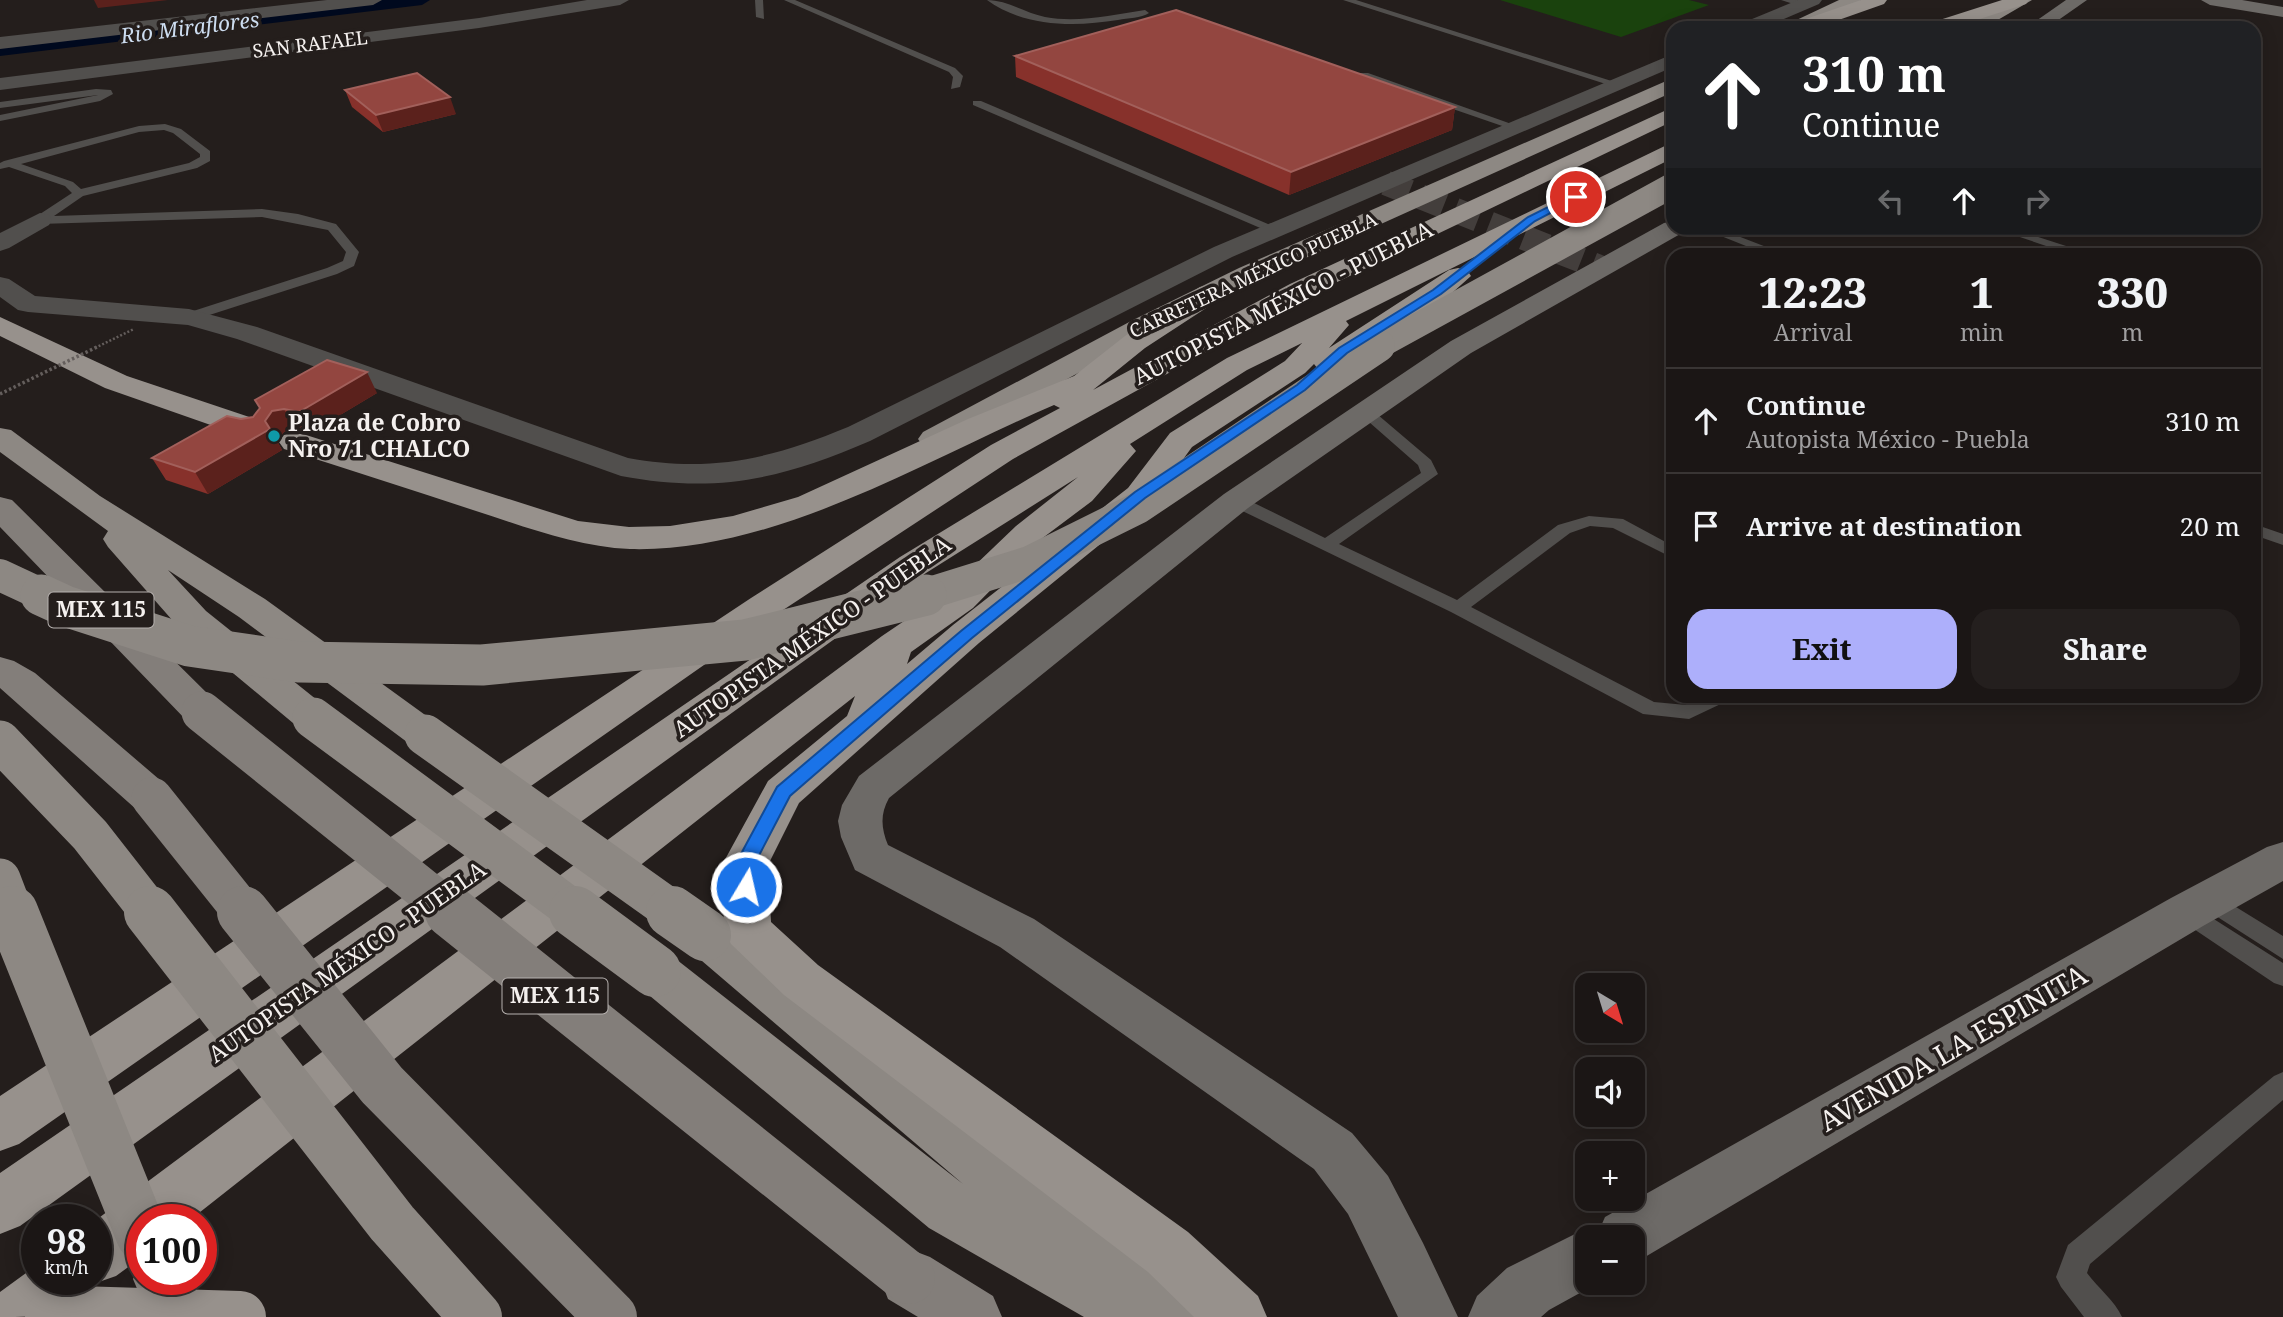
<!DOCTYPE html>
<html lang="en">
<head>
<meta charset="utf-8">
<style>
	:root { --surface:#1b1615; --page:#241f1e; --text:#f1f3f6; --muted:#a09fa0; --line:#393534; --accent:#adaffb }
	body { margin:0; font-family:"Noto Serif",serif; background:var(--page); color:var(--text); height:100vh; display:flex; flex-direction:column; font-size:26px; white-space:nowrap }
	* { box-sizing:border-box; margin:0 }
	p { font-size:23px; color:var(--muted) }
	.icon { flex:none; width:38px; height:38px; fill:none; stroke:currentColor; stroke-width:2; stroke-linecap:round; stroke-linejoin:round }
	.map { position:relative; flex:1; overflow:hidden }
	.side { position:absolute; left:1666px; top:248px; width:595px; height:455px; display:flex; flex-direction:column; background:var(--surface); border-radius:21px; box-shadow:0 4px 18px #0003,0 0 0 2px var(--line) }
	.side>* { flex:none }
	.banner { position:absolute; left:1666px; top:21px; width:595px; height:214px; border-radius:21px; box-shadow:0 4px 18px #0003,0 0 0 2px var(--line); background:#202124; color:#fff; overflow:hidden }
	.needle { width:46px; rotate:142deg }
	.tools { position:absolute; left:1575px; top:973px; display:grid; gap:14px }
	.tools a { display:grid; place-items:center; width:70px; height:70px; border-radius:14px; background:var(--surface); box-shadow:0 4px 18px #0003,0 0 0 2px var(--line); font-size:35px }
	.speed { position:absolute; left:21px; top:1204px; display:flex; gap:14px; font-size:35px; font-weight:700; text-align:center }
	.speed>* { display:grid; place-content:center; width:91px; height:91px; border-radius:50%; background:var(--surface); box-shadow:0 4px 18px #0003,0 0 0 2px var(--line); line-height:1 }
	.speed small { font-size:18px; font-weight:400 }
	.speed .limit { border:10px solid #d22; background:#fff; color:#111 }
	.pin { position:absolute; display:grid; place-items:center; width:60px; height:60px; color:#fff; margin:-30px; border:4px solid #fff; border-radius:50%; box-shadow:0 2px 7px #0007 }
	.me { position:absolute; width:77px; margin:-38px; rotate:9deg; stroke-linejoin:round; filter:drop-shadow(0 0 5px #0008) }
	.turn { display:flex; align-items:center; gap:24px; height:147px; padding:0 21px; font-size:32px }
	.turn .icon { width:91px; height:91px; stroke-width:2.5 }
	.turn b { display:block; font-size:49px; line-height:60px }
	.lanes { display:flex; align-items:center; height:66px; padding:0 21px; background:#0003; justify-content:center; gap:35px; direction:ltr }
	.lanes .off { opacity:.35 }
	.eta { display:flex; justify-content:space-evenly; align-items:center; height:119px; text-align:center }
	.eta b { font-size:42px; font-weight:800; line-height:49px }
	.cta { display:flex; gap:14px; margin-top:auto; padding:14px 21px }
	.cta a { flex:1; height:80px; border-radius:21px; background:var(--accent); color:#111; font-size:28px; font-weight:800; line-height:80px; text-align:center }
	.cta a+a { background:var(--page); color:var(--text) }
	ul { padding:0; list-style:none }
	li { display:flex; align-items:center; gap:21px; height:105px; padding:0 21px; border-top:2px solid var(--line) }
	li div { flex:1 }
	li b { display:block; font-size:26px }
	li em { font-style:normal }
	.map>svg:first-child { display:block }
</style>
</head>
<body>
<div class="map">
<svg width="2283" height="1317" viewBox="0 0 2283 1317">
	<rect width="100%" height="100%" fill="#241e1c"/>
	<path fill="#1a420d" d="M1500,0H1689L1709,5L1621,37Z"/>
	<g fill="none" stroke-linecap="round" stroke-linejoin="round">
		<path fill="#00091e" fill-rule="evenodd" d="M380,0H430L422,5L0,56V46Z"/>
		<path stroke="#433e3c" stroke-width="25" stroke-dasharray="25 12" stroke-linecap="butt" d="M1386,183L1601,268"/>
		<path fill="#514f4d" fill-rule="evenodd" d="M755,0H763L764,19L756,17Z
			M784,0H795L955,68L963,76L960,87L951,89L953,77L949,72Z
			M987,0C1007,0 1025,13 1045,17C1078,23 1112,15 1145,10L1149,13C1141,18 1128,18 1118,20C1074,27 1024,27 987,0Z
			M1343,0H1356L1621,84L1612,86Z
			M1781,0H1797L1807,4L1803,7Z
			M1360,73H1368L1520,127L1511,129L1360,77Z
			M96,89L111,90L113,94L100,101L0,121V115L98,95L0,108V102Z
			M973,101H981L1282,230L1280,233H1272L973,105Z
			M165,124L181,129L210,151V161L197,168L83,196L54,216L262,209L298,214L336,224L359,252L354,266L337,274L194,320H184V314L327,268L343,261L346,252L328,230L262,217L40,224L34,220L37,216L72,193L65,186L9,167L0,169V163L4,161L139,126ZM164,130L173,133L200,154V157L189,163L81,189L73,182L21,164L139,132Z
			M1701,228H1717L1790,256H1771Z
			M1993,228H2010L2097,256H2076Z
			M1366,407L1371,409L1431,460L1438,474L1339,544L1457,600L1558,525L1589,516L1623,519L1673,546V558L1613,528L1590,526L1570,533L1471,607L1654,702L1686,705L1702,696H1730L1727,701L1689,719L1643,714L1451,612L1230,505L1228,501L1230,497H1242L1325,538L1421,473L1418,465L1361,415L1358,412Z
			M2254,524L2283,534V545L2254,535Z
			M2210,891L2283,936V959L2202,907L2198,900L2202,893Z
			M2187,902L2283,963V986L2274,983L2179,919L2175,912L2179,905Z
			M2283,1072V1100L2090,1264L2087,1273C2098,1288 2115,1301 2122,1317H2084L2061,1287L2056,1277L2068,1245L2274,1076Z"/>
		<path fill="#514f4d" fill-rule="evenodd" d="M327,0H382L373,5L0,49V37Z
			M587,0H629L620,5L479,28L0,90V78L479,18Z
			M1798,0H1822L1819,4L1763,28H1738L1740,24Z
			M1673,54V67L1232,257L870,441C782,479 717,494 621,476L237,339L188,325L28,312L18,310L0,297V277L9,279L35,296L189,309L257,327L628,458C711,473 771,459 848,427L1214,247Z
			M40,213L49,215L52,220L49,225L9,248L0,251V233Z"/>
		<path fill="#6d6a67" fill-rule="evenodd" d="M2066,0H2087L2047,28H2026Z
			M2201,0H2242L2283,7V17L2210,5Z
			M1673,221V228H1685L1682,233L1471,353L1248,508L889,798C880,814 881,828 888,845L1034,919L1352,1133L1388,1176L1423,1243L1458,1317H1398L1348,1214L1314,1169L1000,947L855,870L841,837L838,821L842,805L859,776L1224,494L1451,341L1664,223Z
			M2283,842V881L2203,926L1645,1257L1633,1262V1237H1587V1283H1598L1549,1310L1541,1317H1468L1477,1296L1507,1268L1587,1228L1598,1233L1605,1217L2171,898L2267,847Z"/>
		<path fill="#837e7a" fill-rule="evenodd" d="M0,497L12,500L216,702L222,712L216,722L202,726L188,722L0,527Z
			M0,657L14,661L35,673L167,786L173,798L167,810L152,814L137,810L0,688Z
			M909,1249L930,1257L993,1296L1002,1317H918L888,1299L880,1278L888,1257Z"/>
		<path fill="#8d8883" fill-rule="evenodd" d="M1839,0H1862L1810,28H1786L1788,24Z
			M2010,0H2032L1984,28H1961Z
			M1673,78V92L1257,280L1153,332L945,446L934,448L923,446L918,439L923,432L1133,320L1239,268Z
			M0,428L11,430L100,496L265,599L439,725L445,735L439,745L425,750L411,745L239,617L168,570L206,611L327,708L333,718L327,728L313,732L299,728L180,629L108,547L103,539L108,531L0,452Z
			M705,915L722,921L1054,1188L1210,1296L1219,1317H1084L929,1228L638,986L631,971L638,956L655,950L672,956L963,1184L688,949L681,935L688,921Z
			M142,1258V1279H192L209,1317H149L133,1279Z"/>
		<path fill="#97918c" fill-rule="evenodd" d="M1861,0H1887L1884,4L1816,28H1789L1791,24Z
			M2002,0H2029L2026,4L1952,28H1925L1927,24Z
			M1673,107V121L1308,296L1013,459L777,614L19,1144L0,1151V1096L751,598L991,445L1060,408L1054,405C924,461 775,553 630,549C577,547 526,527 476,511C412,490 348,469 284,449L279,442L284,435L295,433L306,435L578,521L629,527L670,526L733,516L798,497L968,419L1074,376L1125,336L1181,299L1200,287L1210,285L1220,287L1223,293L1220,299L1145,348L1093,390L1290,284Z
			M1673,142V158L1346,321L1349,325L1329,348L1449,270L1458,268L1467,270L1471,276L1452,293L1369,346L1338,369L1328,372L1318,369L1314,364L1305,373L1192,447L1152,502L979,643L799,803L768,865L771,922L818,965L1188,1232L1258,1296L1267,1317H1194L1148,1272L784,995L731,944L724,930L722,865L768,781L847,716L855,696L190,1220H142V1257L116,1276L93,1284C75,1317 41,1317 0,1317V1292L37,1265V1279H96V1220L882,636L947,592L1016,526L1078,477L926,573L20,1226L0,1234V1173L900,557L1227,358ZM1302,343L1285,361L1170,433L1128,488L953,625L907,664L911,652L973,608L1040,540L1092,501L1136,451L1130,444L1247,370Z
			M0,317L127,376L264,422L269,429L264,436L253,438L242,436L105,388L0,336Z"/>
		<path stroke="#645e5c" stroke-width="2.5" stroke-dasharray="2 2" stroke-linecap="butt" d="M95,348L134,329"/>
		<path stroke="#645e5c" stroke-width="3.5" stroke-dasharray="2.5 2.5" stroke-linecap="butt" d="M0,394L99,346"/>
		<path stroke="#837e7a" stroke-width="41" d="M202,712L453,913
			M152,798L244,913"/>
		<path stroke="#837e7a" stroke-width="52" d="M243,912L382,1085L611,1317
			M451,912L909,1278"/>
		<path stroke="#8d8883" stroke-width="25" d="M1376,348L1673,185"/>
		<path stroke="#8d8883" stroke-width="32" d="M0,575L45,596
			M920,596L1029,562L1138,508L1379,346"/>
		<path stroke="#8d8883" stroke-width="41" d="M41,595L65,606L189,646L299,662L482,665L745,640L926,595
			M313,718L577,913
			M425,735L675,913
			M0,741L90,835L151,913
			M0,879L13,913"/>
		<path stroke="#8d8883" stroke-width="52" d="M12,912L142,1235
			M150,912L392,1223L476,1317
			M575,912L655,971
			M672,912L705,935"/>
		<path stroke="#97918c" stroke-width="52" d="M51,1317L77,1312L240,1317"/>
	</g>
	<path fill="#87312b" d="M1015,56L1455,107L1452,130L1289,195L1016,77Z
		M345,90L456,114L383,132L352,107Z
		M377,393L310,433L295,430L284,432L277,441L282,450L208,494L166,480L152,458L241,419L253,417L260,408L255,400Z"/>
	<path fill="#5b211c" d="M94,0H168L98,8Z
		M450,97L456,114L383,132L376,115Z
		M1455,107L1452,130L1289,195L1291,172Z
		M367,372L377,393L310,433L299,412Z
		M284,409L295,430L284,432L277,441L282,450L208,494L195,472L265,421L272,411Z"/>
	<path fill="#934640" stroke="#a2605b" stroke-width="2" d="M1176,10L1455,107L1291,172L1015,56Z
		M417,73L450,97L376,115L345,90Z
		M327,360L367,372L299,412L284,409L272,411L265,421L270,429L195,472L152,458L227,416L241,419L253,417L260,408L255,400Z"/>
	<path fill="#1a73e8" stroke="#114b97" stroke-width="2" d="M1572,195L1581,197L1535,221L1441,294L1347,353L1305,390L1145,498L972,638L790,796L754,865L755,887L753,892L746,894L739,892L735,865L777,787L961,631L1135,492L1297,385L1339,348L1433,290L1528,217Z"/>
	<circle fill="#0f9aa8" stroke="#241e1c" stroke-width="2.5" cx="274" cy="436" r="7"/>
	<g text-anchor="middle" stroke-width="7" stroke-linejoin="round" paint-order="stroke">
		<g font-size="19" fill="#f4f0ee" stroke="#241e1c">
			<text transform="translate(310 44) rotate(-7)" y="7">SAN RAFAEL</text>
			<text transform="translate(1253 275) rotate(-25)" y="7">CARRETERA MÉXICO PUEBLA</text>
		</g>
		<g font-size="21" font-style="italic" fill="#cdddf0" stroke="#241e1c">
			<text transform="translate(190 28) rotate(-7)" y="7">Rio Miraflores</text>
		</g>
		<g fill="#241e1c" stroke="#b6b1af" stroke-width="2">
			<rect x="48.5" y="592.5" width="105" height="35" rx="5"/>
			<rect x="502.5" y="978.5" width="105" height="35" rx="5"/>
		</g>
		<g font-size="21" font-weight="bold" fill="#f4f0ee">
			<text x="101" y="617">MEX 115</text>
			<text x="555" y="1003">MEX 115</text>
		</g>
		<g font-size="23" fill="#f4f0ee" stroke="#241e1c">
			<text transform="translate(1283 303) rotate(-27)" y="8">AUTOPISTA MÉXICO - PUEBLA</text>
			<text transform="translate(812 637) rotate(-35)" y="8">AUTOPISTA MÉXICO - PUEBLA</text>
			<text transform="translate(347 962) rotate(-35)" y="8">AUTOPISTA MÉXICO - PUEBLA</text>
		</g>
		<g font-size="23" font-weight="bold" fill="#f4f0ee" stroke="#241e1c" text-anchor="start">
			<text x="288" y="431">Plaza de Cobro<tspan x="288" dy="26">Nro 71 CHALCO</tspan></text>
		</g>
		<g font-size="28" fill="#f4f0ee" stroke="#241e1c">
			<text transform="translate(1953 1048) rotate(-30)" y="10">AVENIDA LA ESPINITA</text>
		</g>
	</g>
</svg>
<div class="tools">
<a><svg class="needle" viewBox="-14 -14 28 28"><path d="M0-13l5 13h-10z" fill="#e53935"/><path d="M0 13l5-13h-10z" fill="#a09fa0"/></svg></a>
<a><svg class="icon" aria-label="sound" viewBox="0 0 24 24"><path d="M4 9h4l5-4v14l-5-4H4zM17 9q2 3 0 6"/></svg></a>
<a>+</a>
<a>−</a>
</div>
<div class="speed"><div>98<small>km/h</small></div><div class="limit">100</div></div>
<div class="pin" style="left:1576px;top:197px;background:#d93025"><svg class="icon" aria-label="arrive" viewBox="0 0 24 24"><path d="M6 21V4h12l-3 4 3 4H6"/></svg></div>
<svg class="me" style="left:746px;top:887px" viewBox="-20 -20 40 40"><circle r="17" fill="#1a73e8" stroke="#fff" stroke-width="3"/><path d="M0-11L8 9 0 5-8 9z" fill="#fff"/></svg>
<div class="banner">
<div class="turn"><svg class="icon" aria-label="ahead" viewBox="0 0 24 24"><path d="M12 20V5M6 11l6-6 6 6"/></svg><div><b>310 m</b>Continue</div></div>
<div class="lanes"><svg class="icon off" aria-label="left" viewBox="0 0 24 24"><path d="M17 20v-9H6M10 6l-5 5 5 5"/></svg><svg class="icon" aria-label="ahead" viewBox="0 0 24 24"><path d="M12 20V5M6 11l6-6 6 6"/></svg><svg class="icon off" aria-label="right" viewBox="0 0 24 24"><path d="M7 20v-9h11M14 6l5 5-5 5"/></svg></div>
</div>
<section class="side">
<div class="eta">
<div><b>12:23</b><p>Arrival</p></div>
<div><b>1</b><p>min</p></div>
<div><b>330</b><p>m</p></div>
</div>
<ul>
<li><svg class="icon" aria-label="ahead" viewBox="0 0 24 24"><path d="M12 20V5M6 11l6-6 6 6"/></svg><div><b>Continue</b><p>Autopista México - Puebla</p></div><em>310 m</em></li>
<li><svg class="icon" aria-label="arrive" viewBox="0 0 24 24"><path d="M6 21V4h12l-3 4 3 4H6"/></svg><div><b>Arrive at destination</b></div><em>20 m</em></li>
</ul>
<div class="cta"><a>Exit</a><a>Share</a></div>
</section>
</div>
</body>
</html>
